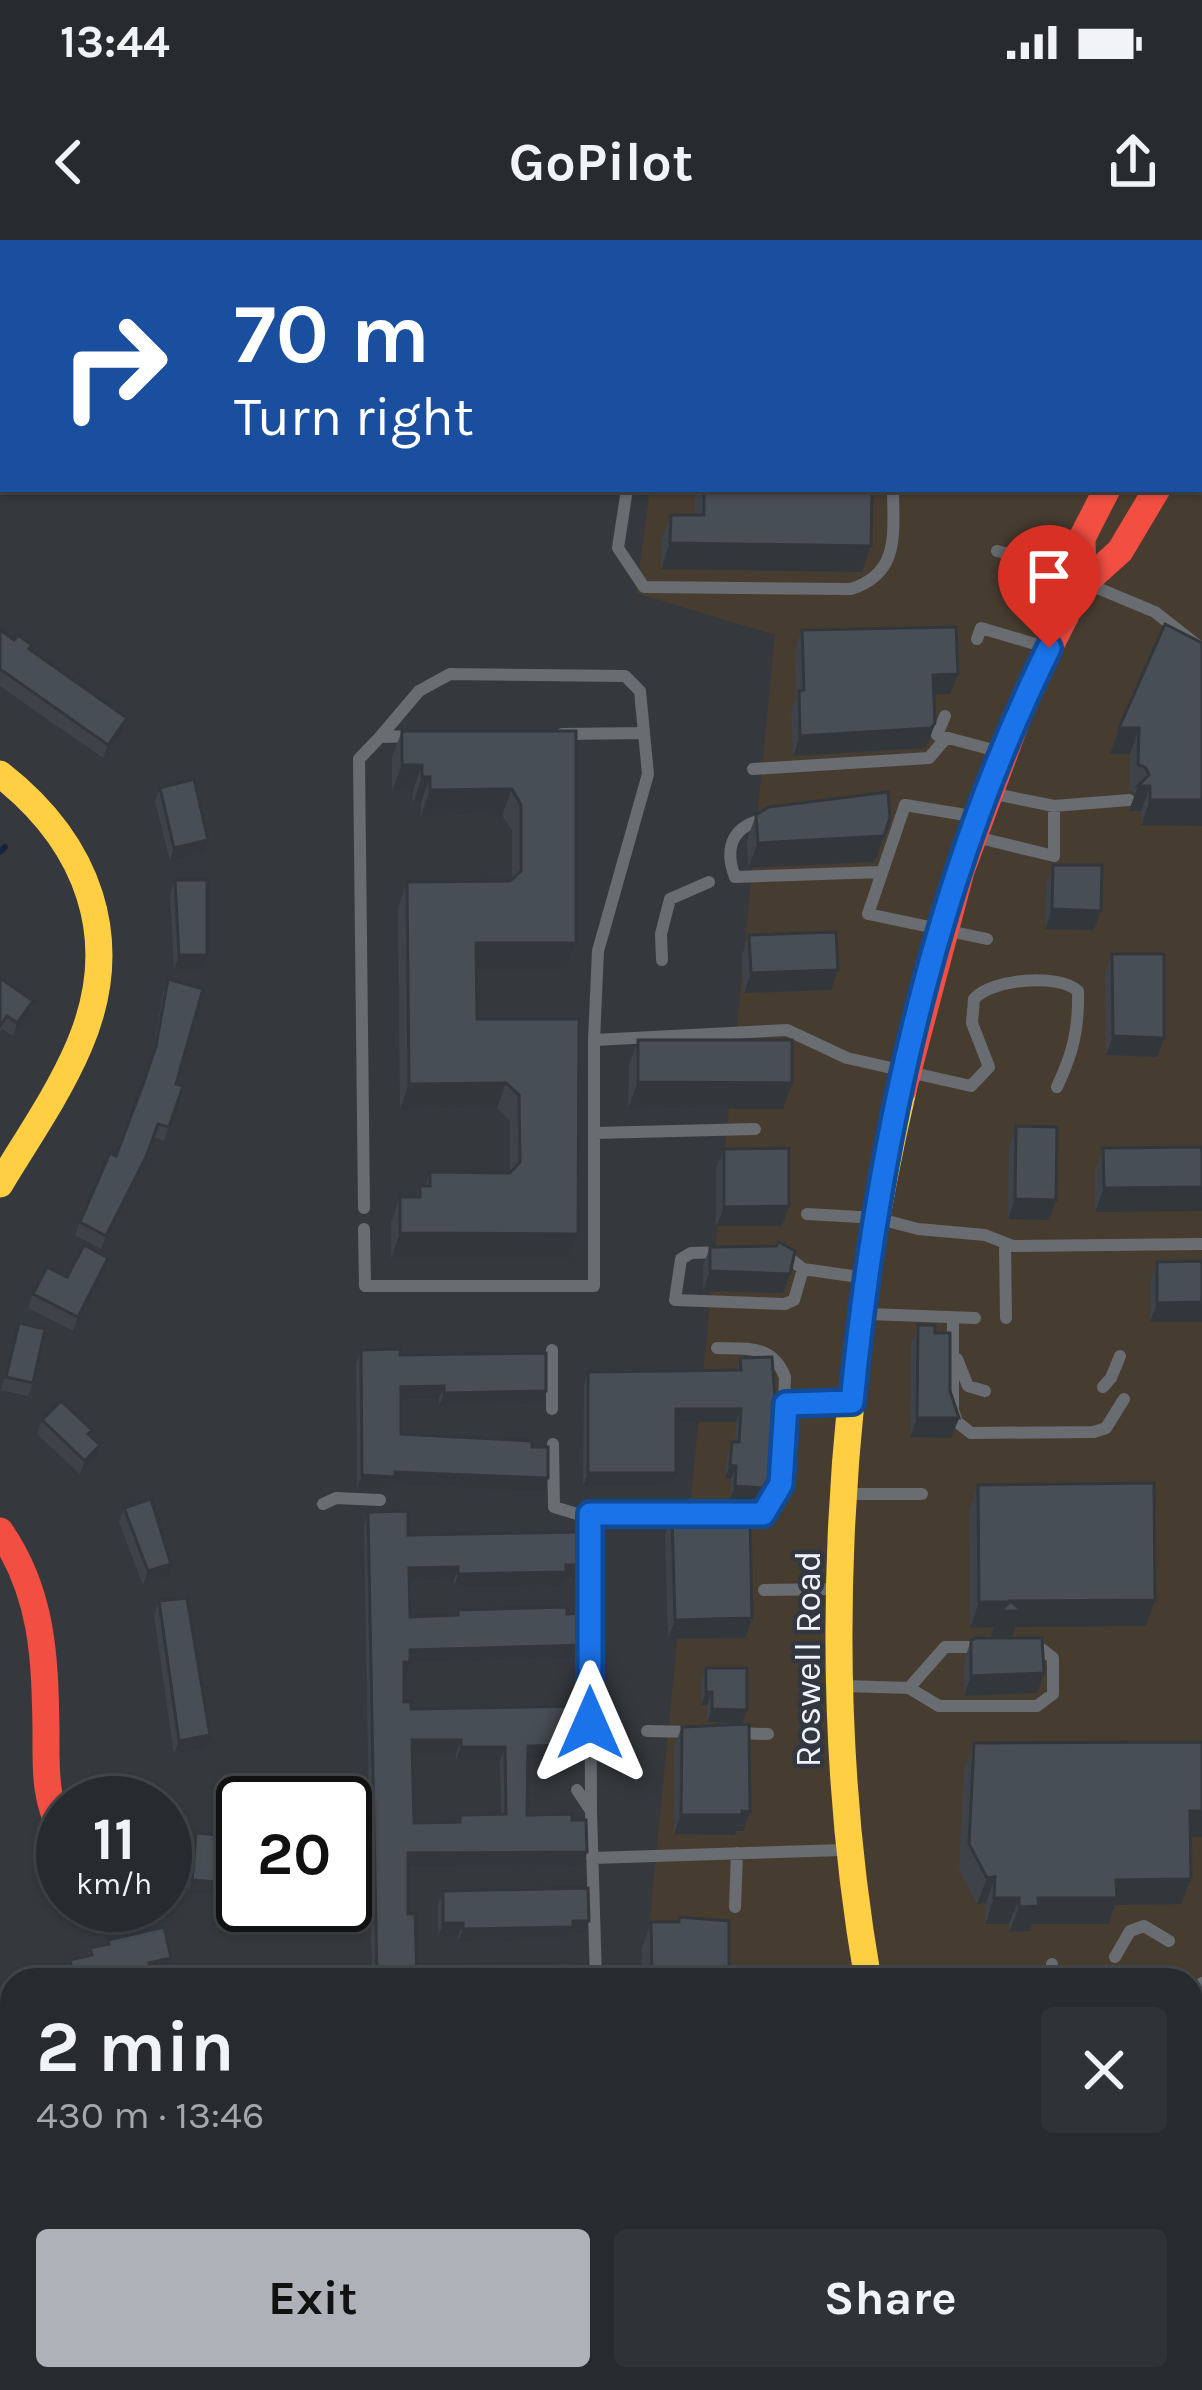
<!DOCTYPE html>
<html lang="en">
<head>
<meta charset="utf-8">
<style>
	:root { --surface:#282b2e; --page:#303336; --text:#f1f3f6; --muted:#a5a7aa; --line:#44474a; --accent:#aeb2b8 }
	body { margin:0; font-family:Karla,sans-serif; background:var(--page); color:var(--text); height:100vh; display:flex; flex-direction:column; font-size:45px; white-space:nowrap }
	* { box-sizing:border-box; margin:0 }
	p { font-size:39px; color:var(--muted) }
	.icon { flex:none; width:66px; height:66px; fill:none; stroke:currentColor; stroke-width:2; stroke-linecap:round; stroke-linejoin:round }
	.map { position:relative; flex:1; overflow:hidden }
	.side { position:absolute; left:0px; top:1728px; width:1203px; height:423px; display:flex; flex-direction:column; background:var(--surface); border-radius:36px 36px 0 0; box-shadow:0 3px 9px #0004,0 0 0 3px var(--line) }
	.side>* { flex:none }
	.banner { position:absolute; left:0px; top:0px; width:1203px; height:252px; box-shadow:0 3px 9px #0004,0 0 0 3px var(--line); background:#1a4fa0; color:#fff; overflow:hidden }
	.speed { position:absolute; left:36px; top:1536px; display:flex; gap:24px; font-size:60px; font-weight:700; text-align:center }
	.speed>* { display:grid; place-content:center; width:156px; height:156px; border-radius:50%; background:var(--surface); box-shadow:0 3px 9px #0004,0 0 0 3px var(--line); line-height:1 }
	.speed small { font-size:30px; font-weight:400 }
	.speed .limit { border:6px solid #111; border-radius:18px; background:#fff; color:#111 }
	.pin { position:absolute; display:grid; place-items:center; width:102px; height:102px; color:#fff; margin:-123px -51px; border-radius:50% 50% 50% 0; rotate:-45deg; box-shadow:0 0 12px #0007 }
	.pin .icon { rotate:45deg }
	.me { position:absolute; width:132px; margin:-66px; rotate:0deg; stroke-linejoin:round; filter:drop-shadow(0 0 9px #0008) }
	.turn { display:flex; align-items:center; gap:42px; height:252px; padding:0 36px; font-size:54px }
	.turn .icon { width:156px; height:156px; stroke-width:2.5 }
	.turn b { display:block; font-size:84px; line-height:102px }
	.round { display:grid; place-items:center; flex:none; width:126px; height:126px; border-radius:12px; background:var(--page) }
	.headline { display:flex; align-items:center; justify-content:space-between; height:204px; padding:0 36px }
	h1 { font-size:72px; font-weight:700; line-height:90px }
	.primary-button { display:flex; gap:24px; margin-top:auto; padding:24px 36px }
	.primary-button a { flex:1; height:138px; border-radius:12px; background:var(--accent); color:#111; font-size:48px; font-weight:700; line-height:138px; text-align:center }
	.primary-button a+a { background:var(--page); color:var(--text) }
	.status { display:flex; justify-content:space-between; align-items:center; height:84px; padding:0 60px; background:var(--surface); direction:ltr }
	.status svg { height:33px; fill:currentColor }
	header { display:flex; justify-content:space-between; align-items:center; height:156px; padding:0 36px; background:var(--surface); font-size:54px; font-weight:700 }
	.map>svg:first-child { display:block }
</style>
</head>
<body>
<div class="status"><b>13:44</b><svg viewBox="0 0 49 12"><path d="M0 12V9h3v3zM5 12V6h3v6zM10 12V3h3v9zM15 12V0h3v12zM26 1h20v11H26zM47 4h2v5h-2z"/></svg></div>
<header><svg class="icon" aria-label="back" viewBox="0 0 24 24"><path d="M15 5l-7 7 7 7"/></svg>GoPilot<svg class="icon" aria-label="share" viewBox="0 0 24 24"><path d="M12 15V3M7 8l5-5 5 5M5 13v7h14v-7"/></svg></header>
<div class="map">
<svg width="1202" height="2150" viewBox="0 0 1202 2150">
	<rect width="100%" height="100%" fill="#35393e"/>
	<path fill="#473c30" d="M682,0H1202V2150H545L544,2139H1191V1740H644L775,395L636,353L650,249H1200V3H682Z"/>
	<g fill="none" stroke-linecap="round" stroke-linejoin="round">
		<path stroke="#17233e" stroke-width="6" d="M0,612L5,607"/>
		<path stroke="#696c70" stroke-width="12" d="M900,3V0
			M627,249L618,308L644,347L851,349C901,333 893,292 893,249
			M997,311L1028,319L1155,372L1202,409
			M977,399L981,388L1042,406
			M945,476L937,495L997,511
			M562,494L644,493L648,534L598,711L594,800
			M380,497L419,451L450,434L625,436L640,451L644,493
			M753,529L929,518L946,498
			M995,554L1054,566L1129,560
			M972,576L905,565L868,674L987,699
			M767,579C734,584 723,606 735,637L882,632
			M980,598L1054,616V566
			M662,720L661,694L670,659L709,642
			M594,893L755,889
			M364,968L359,519L380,497L415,496
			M807,974L876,978L918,989L985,995L1013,1006L1202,1004
			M364,989L365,1046H594V800L787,790L847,818L971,846L989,827L972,783L974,759C991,739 1059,733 1078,751C1079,789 1073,813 1057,847
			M1005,1003L1006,1078
			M722,1012L691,1013L681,1019L675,1060L785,1064L794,1060L803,1029
			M784,1014L803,1029L866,1038
			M869,1074L975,1078
			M953,1078V1170L957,1182L971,1193L1094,1192L1106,1188L1124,1159
			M552,1110V1169
			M957,1119L968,1146L985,1151
			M1103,1147L1111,1138L1120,1116
			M786,1164L851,1163
			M553,1204L554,1267L577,1274L763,1273L781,1244L785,1137C772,1104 748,1109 717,1108
			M853,1254H922
			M323,1264L336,1258L380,1260
			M590,1274L591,1571
			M764,1350L835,1349
			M845,1446L909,1448L939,1466H1037L1053,1454V1418L1039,1407H1030
			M909,1448L945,1407H980
			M647,1491L694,1492
			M732,1493L768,1494
			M577,1550L591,1571L596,1740
			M592,1618L843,1610
			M735,1667L737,1613
			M1115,1717L1130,1691L1144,1686L1169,1701
			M1052,1724V1740
			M1191,1761L1202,1743
			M848,2150L850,2139"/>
		<path stroke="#696c70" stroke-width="24" d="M50,3V0
			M0,110L3,106
			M0,2096L12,2097"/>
		<path stroke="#16e098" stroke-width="27" d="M370,3L392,0
			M0,15L3,14
			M1200,71L1202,68
			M1200,178L1202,175"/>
		<path stroke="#ffcf43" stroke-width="27" d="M90,3L112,0
			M0,51H3
			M0,534C88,603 125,699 79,806C58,855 27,899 0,944
			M868,1740C817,1448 836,1138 903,850
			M994,2139L998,2150"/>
		<path stroke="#f24e42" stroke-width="27" d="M1083,341L1082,298L1107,249
			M903,850L961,631L1028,450L1080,347L1120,311L1157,249
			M0,1291C43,1353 45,1418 46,1491C46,1526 44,1561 63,1592"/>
	</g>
	<path fill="#3e434a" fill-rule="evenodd" d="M695,249H872L871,306L862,332L661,329V300L671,275H695Z
		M0,390L14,400L32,405L30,410L122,491L103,518L0,446Z
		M802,390L950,454H934L935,483L928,503L924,508L793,516L791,470L796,457L795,409Z
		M1202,403V586L1141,585V571H1129L1136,553L1129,550L1130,514H1110L1119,488Z
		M402,491H576V703L566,729H476L477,779H579L569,1019H391V982L400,957H416L420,946H425L430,932H510V881L497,868L400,869L398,668L407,642L510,641L512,640V590L502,575L421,576V563H413V551H392V517Z
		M160,548L204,613L170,621L155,561Z
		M756,575L875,622L748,628L747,600Z
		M1053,625L1101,671L1094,690L1045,689L1046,644Z
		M175,640L202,729H174L170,653Z
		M749,695L831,750L744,753L742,715Z
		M1112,714L1157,817L1106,815L1105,733Z
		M0,738L33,761L28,775L13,796L2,789L0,792Z
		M168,739L176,844L183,846L164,901L153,897L141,930L101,1009L75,995L80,982L116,916L140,854L152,819L163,752Z
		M638,800L792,843L783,869L628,868L629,825Z
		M1016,886L1049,980L1008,979L1009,906Z
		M1202,907L1095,972V931L1103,908Z
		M724,909L782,986H716V928Z
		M710,1007L790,1034L783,1053L703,1051V1026Z
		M1202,1021L1150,1082V1042L1157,1022Z
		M103,1031L73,1091L28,1068L33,1054L67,1037Z
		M19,1083L33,1143L28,1156L1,1150Z
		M918,1085L935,1093L959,1178L951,1198L910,1197L911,1105Z
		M361,1110L546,1151L542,1164L439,1166V1159L401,1160V1194L532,1207L543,1251L392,1245L390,1250L357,1248L356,1123Z
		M740,1118L764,1251L758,1262L730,1260L731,1239L725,1238L727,1215L732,1202H735L736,1182H676L671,1247L583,1246L584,1145L588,1132L736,1130Z
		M42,1180L90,1196L95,1219L80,1234L37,1194Z
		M978,1245L1155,1360L1146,1386L1015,1387L1012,1396H991L994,1387L970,1388L969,1271Z
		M124,1268L167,1338L143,1345L119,1282Z
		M368,1272L408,1295L585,1325L580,1338H564L562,1345L454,1347V1340L409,1341L410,1377L455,1376L458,1370L567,1374L580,1418L410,1423L404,1435V1462L411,1469L580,1512H568L566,1518L527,1519V1575L572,1580L587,1612L582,1625L408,1626V1674L417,1740H372L364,1285ZM412,1513H456V1520H500L501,1575H460L457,1582L414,1583Z
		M672,1275L745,1398L668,1399L665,1295Z
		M159,1361L205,1508L174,1514L154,1375Z
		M971,1401L1037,1453L964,1456V1421Z
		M706,1428L742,1483L707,1482V1465H701V1441Z
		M682,1487L743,1591H736L735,1595L674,1594V1506Z
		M974,1503L1202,1597H1190L1191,1639L1181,1664L1115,1665L1108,1684H1032L1030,1691L1009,1692V1684H985L986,1663L977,1664L959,1630L964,1529Z
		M196,1593L211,1655L188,1654L191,1606Z
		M443,1651L589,1681L584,1694H571L569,1700L458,1702V1696L438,1697V1664Z
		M679,1677L729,1740H642V1708L651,1682H677Z
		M108,1700L171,1718L166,1731L152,1735L153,1740H67L65,1733L70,1720L87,1716L90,1708L107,1704Z"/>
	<path fill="#32373c" d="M670,303L871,306L862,332L661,329Z
		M958,434L950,454L926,455L933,435Z
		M127,478L122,491L103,518L108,505Z
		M935,483L928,503L924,508L793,516L800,496Z
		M1119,488H1139L1130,514H1110Z
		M402,525H422L413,551H392Z
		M422,537H430L421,563H413Z
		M1138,546H1150L1141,571H1129Z
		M512,549L502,575L421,576L430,550Z
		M1150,560H1202V586L1141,585Z
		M884,596L875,622L748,628L758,603Z
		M208,600L204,613L170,621L174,608Z
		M1052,669L1101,671L1094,690L1045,689Z
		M476,703H576L566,729H466Z
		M179,715H207L202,729H174Z
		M838,730L831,750L744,753L751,733Z
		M33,761L28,775L13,796L17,783Z
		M1113,796L1164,798L1157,817L1106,815Z
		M638,842L792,843L783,869L628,868Z
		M506,843L497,868L400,869L409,844Z
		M146,917L141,930L101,1009L106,996Z
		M1202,947V971L1095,972L1104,948Z
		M1015,959L1056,960L1049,980L1008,979Z
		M789,966L782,986H716L724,967Z
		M400,993L578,994L569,1019H391Z
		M108,1018L103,1031L73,1091L78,1077Z
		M710,1031L790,1034L783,1053L703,1051Z
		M1202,1062V1082H1150L1157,1063Z
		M444,1146L439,1159L396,1160L401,1147Z
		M546,1151L542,1164L439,1166L444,1153Z
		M676,1169H741L736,1182H671Z
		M917,1178H959L951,1198L910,1197Z
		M100,1205L95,1219L80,1234L85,1221Z
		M730,1225L736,1226L731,1239L725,1238Z
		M395,1232L548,1238L543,1251L392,1245L390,1250L357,1248L362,1235Z
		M588,1233H676L671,1247L583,1246Z
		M769,1238L758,1262L730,1260L735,1246Z
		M171,1324L167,1338L143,1345L148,1331Z
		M566,1325H585L580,1338H564L562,1345L454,1347L458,1334Z
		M458,1327L454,1340L404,1341L409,1328Z
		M1155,1360L1146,1386L1015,1387L1012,1396H991L994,1387L970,1388L979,1362Z
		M752,1378L745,1398L668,1399L675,1380Z
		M585,1405L580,1418L410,1423L405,1435H399L410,1410Z
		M1044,1433L1037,1453L964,1456L971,1436Z
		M706,1452H712L707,1465H701Z
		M712,1469L747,1470L742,1483L707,1482Z
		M210,1495L205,1508L174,1514L179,1501Z
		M585,1498L580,1512H568L566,1518L523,1519L528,1506Z
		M412,1500H461L456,1513H407Z
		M461,1507H505L500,1520H456Z
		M1190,1571H1202V1597H1181Z
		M750,1572L743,1591H736L735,1595L674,1594L681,1575Z
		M587,1612L582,1625L403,1626L408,1613Z
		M995,1637L986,1663L977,1664L987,1638Z
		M1191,1639L1181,1664L1115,1665L1108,1684H1032L1030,1691L1009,1692L1019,1667L1038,1658L1116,1640Z
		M192,1640L216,1642L211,1655L188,1654Z
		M994,1658H1019L1009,1684H985Z
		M573,1681H589L584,1694H571L569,1700L458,1702L463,1689Z
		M443,1683H463L458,1696L438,1697Z
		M171,1718L166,1731L144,1737L149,1723Z
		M125,1730L122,1740H85Z
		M12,1991L9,2005H0V1992Z
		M1202,2054V2062L1199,2071L1191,2074V2058Z"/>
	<path fill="#484e56" stroke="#32373c" stroke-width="3" fill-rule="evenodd" d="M1078,0H1169V3H1078Z
		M0,217L3,219V237L0,240Z
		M704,249H872L871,306L670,303L671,275H704Z
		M1165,384L1202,403V560H1150V546H1138L1149,535L1146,528L1138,524L1139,488H1119Z
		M956,387L958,434L933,435L935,483L931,488L800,496L799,451L804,450L802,390Z
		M0,390L14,400L18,395L32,405L29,409L127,478L108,505L0,429Z
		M402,491H576V703H476L477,779H579L578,994L400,993V957H420V946H430V932L510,933L520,922L519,855L506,843L409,844L407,642L510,641L521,631V565L512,549L430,550V537H422V525H402Z
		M194,539L208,600L174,608L160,548Z
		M888,552L890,578L884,596L758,603L756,575L769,567Z
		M1053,625H1102L1101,671L1052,669Z
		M175,640H207V715H179Z
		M836,692L838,730L751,733L749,695Z
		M1112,714H1164V798L1113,796Z
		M0,738L33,761L17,783L7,776L0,786Z
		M168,739L203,749L176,844L183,846L169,887L158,884L146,917L106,996L80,982L110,913L116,916L142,847L156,806Z
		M638,800H792V843L638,842Z
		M1016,886L1057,887L1056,960L1015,959Z
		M1202,907V947L1104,948L1103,908Z
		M789,908V966L724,967V909Z
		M779,1002L795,1011L790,1034L710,1031V1007L776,1006Z
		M84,1005L108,1018L78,1077L33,1054L47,1027L67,1037Z
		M1202,1021V1062L1157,1063V1022Z
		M19,1083L45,1089L33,1143L6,1137Z
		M918,1085H935V1093H950V1151L959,1178H917Z
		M400,1109V1115L546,1113V1151L444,1153V1146L401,1147V1194L532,1201V1207H548V1238L395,1232V1237L362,1235L361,1110Z
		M772,1117L775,1159L769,1238L762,1248L735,1246L736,1226L730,1225L732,1202H739L741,1169H676V1233H588V1132L741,1130L740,1118Z
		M61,1161L92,1190L88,1194L100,1205L85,1221L42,1180Z
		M1154,1243L1155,1360L1011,1361L1021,1371H1000L1010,1362H979L978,1245Z
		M151,1259L171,1324L148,1331L124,1268Z
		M408,1271V1295L584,1292L585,1325H566V1332L458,1334V1327L409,1328L410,1377L458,1375V1370L567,1367V1374L585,1373V1405L410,1410V1422H404V1462H411V1469L585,1466V1498L570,1499L571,1505L528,1506L527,1575L572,1574V1580H586L587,1612L408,1613V1674H415L417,1740H377L368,1272ZM412,1500H461V1507H505L506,1574L460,1575V1582L414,1583Z
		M750,1273L752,1378L675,1380L672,1275Z
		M187,1358L210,1495L179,1501L159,1361Z
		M975,1398H1042L1044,1433L971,1436V1401Z
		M706,1428H747V1470L712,1469V1452H706Z
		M749,1484L750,1572L742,1571V1575H681L682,1487Z
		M1202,1502V1571H1190L1191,1639L1116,1640L1117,1658H1038L1039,1666L1019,1667V1658H994L995,1637L987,1638L969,1604L974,1503Z
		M196,1593L219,1595L216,1642L192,1640Z
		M588,1648L589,1681H573V1687L463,1689V1683H443V1651Z
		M679,1677L729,1681V1740H652L651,1682H679Z
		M164,1687L171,1718L149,1723L153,1740H128L125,1730L85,1740H75L70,1720L92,1715L90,1708L109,1704L108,1700Z
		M574,1723V1729H591L594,1735V1740H444V1732H465V1725Z
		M0,1915H12V1991L0,1992Z
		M1193,2016L1202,2043V2054L1191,2058V2017Z
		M1202,2137V2150H1108V2146Z"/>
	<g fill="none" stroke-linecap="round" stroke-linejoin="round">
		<defs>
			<path id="route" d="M590,1483V1274H763L781,1244L786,1164L852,1162C877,906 934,640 1049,408"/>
		</defs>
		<use href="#route" stroke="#114b97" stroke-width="30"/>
		<use href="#route" stroke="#1a73e8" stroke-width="21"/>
	</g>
	<g text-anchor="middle" stroke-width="9" stroke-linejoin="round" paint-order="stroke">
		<g font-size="36" fill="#eff3fa" stroke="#313842">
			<text transform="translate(807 1419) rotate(-90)" y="13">Roswell Road</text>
		</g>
	</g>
</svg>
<div class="speed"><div>11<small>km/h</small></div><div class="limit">20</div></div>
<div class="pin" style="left:1049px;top:408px;background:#d93025"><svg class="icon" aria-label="arrive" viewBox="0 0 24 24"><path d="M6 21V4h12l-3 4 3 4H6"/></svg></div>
<svg class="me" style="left:590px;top:1483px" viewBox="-20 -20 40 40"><path d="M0-17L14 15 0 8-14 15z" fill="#1a73e8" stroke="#fff" stroke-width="4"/></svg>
<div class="banner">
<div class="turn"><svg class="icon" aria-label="right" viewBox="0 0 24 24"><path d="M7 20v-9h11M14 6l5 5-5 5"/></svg><div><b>70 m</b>Turn right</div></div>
</div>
<section class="side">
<div class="headline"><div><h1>2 min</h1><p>430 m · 13:46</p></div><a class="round"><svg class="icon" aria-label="close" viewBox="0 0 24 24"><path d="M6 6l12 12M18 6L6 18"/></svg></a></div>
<div class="primary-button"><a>Exit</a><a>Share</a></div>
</section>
</div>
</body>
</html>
